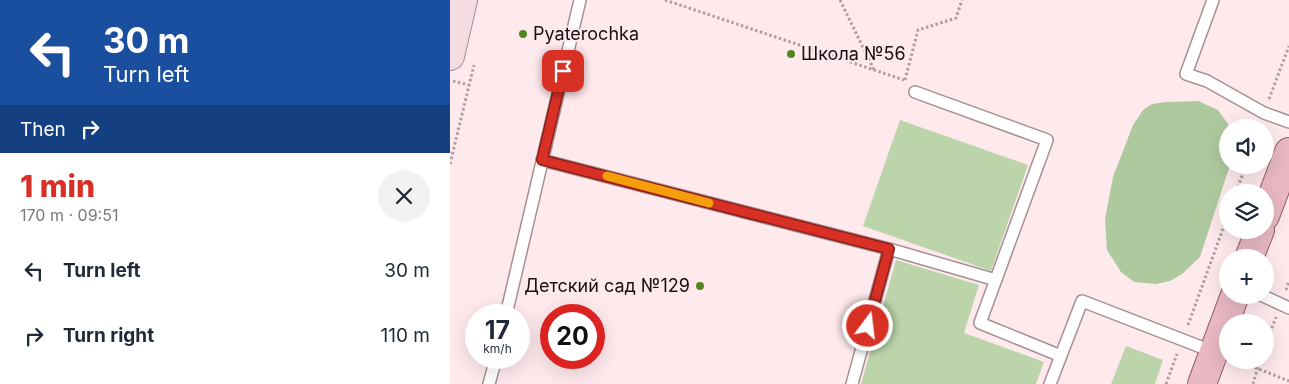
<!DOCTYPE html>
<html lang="en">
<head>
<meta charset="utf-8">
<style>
	:root { --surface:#fff; --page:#f2f2f3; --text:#1f2937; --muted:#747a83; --accent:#d93025 }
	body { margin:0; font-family:Inter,sans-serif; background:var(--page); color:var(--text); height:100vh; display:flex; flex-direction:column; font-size:19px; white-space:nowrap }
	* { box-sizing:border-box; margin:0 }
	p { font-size:16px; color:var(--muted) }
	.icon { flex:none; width:28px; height:28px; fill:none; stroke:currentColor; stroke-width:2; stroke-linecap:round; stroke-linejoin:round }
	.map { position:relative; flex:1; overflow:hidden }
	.sheet { display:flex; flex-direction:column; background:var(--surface); width:450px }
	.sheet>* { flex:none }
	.top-card { background:#1a4fa0; color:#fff; overflow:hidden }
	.buttons { position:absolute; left:769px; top:119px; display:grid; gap:10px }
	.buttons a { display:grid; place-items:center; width:55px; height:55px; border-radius:50%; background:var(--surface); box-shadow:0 5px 20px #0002; font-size:25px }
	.speed { position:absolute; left:15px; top:304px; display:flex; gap:10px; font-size:25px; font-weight:700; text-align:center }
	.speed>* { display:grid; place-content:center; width:65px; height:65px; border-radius:50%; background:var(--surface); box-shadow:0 5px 20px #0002; line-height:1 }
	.speed small { font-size:12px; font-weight:400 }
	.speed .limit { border:8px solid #d22; background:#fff; color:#111 }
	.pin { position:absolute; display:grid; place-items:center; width:42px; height:42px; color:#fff; margin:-21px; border-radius:10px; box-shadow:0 2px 8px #0006 }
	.me { position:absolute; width:55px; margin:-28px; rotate:15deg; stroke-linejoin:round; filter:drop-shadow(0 0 4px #0008) }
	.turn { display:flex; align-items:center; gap:18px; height:105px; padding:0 20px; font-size:22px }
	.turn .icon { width:65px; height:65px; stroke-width:2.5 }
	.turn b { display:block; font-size:35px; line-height:42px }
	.then { display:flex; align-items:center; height:48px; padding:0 20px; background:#0003; gap:10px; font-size:19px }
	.round { display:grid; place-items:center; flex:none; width:52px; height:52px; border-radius:26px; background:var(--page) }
	.head { display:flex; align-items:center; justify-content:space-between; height:85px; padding:0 20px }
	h1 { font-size:30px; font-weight:800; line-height:38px; color:var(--accent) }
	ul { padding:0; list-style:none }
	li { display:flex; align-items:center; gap:15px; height:65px; padding:0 20px }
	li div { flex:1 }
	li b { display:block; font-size:19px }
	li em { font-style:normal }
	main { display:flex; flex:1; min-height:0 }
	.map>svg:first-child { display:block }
</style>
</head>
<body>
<main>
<section class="sheet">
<div class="top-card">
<div class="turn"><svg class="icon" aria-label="left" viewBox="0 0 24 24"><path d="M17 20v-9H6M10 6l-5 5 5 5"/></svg><div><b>30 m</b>Turn left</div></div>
<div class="then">Then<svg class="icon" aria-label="right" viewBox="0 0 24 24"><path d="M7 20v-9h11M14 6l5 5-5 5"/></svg></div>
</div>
<div class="head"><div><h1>1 min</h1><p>170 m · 09:51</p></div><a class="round"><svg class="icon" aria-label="close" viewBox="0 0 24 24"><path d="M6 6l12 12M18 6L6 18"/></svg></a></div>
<ul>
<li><svg class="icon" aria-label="left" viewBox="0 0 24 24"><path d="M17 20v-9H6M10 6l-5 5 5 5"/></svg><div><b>Turn left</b></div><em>30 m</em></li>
<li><svg class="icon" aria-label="right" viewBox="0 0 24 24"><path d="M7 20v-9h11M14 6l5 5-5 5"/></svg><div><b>Turn right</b></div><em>110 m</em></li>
</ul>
</section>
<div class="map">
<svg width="839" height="384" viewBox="0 0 839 384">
	<rect width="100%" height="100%" fill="#fee9ed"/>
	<path fill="#bbd4aa" d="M450,120L578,165L541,271L413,226Z
		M446,260L529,285L514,333L594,362L586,384H411Z
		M676,346L713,360L705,384H661Z"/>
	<path fill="#afc99e" d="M748,101L768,110L778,124V165H780L750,257L732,274L720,281L706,284L684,282L671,272L657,250L655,219L663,177L683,125L693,110L702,104L716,102Z"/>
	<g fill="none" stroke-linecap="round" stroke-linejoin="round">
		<defs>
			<path id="lane" d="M763,0L736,74L757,81L814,113L839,122
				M465,92L597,140L530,323L611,356
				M92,160L439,249L546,280
				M811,295L839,308
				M56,315L130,0
				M39,384L46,358
				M402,384L439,249
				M600,384L632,301L764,352"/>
			<path id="secondary" d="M0,56L13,0"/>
			<path id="primary" d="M815,216L839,152
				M799,258L810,230
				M752,384L785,295"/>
		</defs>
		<use href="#lane" stroke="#a78f94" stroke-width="14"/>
		<use href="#secondary" stroke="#a78f94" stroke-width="30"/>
		<use href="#primary" stroke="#955f6c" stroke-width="30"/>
		<path stroke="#af9ea1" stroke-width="3" stroke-dasharray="2.5 2.5" stroke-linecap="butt" d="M215,0L454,80
			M390,0L424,70
			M455,80L468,30L506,18L512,0
			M3,81L19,85
			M819,99L839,46
			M0,164L24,65
			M786,192L796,165
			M836,290L839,281
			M738,325L778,215
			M815,347L826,317
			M786,360L839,381
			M716,384L727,354
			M803,384L810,360"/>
		<use href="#lane" stroke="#fff" stroke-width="11"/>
		<use href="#secondary" stroke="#f4dce2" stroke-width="28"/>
		<use href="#primary" stroke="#e8b8c4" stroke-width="28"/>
	</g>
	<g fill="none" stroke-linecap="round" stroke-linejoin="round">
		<defs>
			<path id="route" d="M113,71L92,160L439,249L418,326"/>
		</defs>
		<use href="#route" stroke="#8d1f18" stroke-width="12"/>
		<use href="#route" stroke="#d93025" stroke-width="9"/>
		<path stroke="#f59e0b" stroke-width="9" d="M157,176L259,203"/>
	</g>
	<g fill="#538820" stroke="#fee9ed" stroke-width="2">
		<circle cx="73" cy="34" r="5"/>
		<circle cx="341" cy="54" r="5"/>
		<circle cx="250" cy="286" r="5"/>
	</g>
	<g text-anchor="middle" stroke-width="4" stroke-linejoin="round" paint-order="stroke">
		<g font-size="18" fill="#181012" stroke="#fee9ed" text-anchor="start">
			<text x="83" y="40">Pyaterochka</text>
			<text x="351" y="60">Школа №56</text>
			<text x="240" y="292" text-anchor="end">Детский сад №129</text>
		</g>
	</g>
</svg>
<div class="buttons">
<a><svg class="icon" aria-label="sound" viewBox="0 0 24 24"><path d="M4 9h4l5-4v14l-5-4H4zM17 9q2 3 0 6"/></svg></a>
<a><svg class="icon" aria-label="layers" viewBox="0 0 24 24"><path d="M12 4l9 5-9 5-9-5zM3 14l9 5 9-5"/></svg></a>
<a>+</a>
<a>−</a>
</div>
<div class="speed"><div>17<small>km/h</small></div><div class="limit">20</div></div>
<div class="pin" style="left:113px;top:71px;background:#d93025"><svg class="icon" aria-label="arrive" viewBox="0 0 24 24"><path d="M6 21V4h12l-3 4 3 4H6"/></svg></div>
<svg class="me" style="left:418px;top:326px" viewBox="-20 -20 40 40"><circle r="17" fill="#d93025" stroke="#fff" stroke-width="3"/><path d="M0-11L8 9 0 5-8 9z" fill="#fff"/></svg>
</div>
</main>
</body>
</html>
